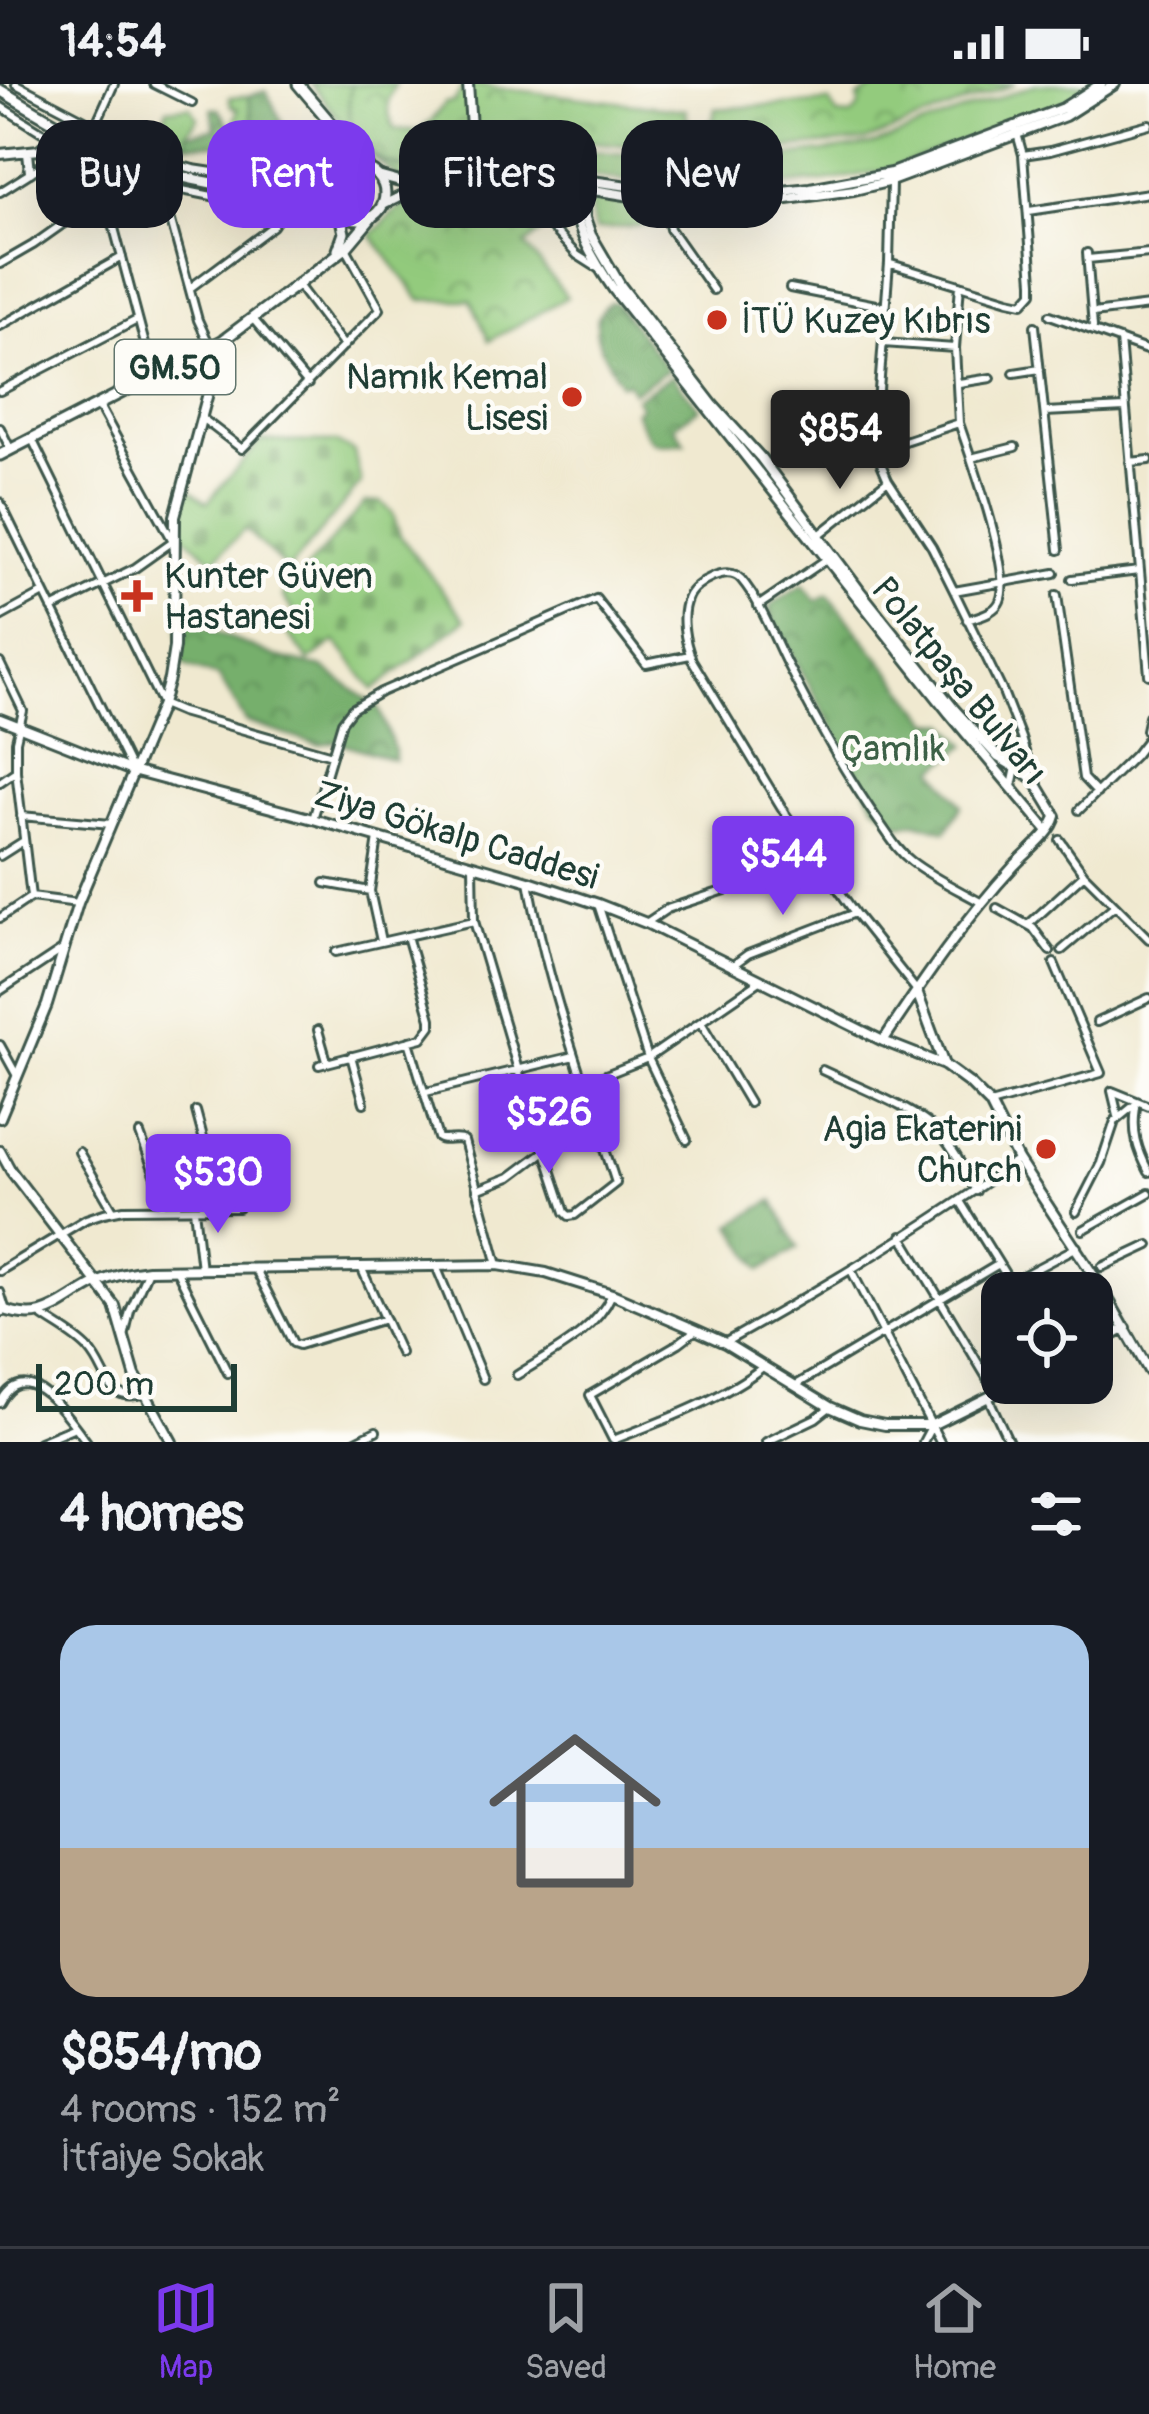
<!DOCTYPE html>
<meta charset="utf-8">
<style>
body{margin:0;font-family:Pangolin,sans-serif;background:#242831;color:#f1f3f6;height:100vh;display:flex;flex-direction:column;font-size:45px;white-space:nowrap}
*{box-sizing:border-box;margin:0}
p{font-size:39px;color:#9ea1a6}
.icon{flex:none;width:66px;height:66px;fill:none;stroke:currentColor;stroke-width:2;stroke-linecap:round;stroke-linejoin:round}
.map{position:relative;height:1358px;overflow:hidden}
.side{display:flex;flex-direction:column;background:#171b24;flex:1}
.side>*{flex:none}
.hud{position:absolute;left:36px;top:36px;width:1077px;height:108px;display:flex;gap:24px}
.tools{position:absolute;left:981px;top:1188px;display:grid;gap:24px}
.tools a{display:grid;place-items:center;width:132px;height:132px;border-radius:24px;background:#171b24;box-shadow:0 12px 48px #0002;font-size:60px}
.scale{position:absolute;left:36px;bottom:30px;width:201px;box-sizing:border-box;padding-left:12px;border:6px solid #1f3d34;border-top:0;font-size:33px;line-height:42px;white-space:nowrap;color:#1f3d34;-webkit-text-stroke:9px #fdfcf7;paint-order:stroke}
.price{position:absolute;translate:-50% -102px;padding:0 27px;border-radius:12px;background:#7c3aed;color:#fff;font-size:39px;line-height:78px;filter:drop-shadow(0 3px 6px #0008)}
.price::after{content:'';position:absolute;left:50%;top:72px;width:36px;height:27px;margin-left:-18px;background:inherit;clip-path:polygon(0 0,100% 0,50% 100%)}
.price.current{background:#222;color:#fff}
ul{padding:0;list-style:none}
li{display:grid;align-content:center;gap:24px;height:636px;padding:0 60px}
li span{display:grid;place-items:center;height:372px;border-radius:36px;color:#555}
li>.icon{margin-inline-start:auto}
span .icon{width:216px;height:216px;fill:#fffc;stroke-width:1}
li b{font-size:51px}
h2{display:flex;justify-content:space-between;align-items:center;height:144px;padding:0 60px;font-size:51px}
.tag{padding:0 42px;border-radius:36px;background:#171b24;box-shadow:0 12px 48px #0002;font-size:42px;line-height:108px}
.tag.current{background:#7c3aed;color:#fff}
.status{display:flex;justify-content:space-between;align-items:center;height:84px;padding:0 60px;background:#171b24;direction:ltr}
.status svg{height:33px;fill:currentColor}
.tab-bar{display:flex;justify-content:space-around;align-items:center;height:168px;border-top:3px solid #363941;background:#171b24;font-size:33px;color:#9ea1a6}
.tab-bar a{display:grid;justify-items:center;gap:6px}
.tab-bar .current{color:#7c3aed}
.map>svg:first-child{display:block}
.grass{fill:#93cb7d;stroke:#598458;stroke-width:3}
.forest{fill:url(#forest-crowns);stroke:#4a7650;stroke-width:3}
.cemetery{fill:url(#cemetery-stones);stroke:#598458;stroke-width:3}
.park{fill:url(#park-crowns);stroke:#598458;stroke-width:3}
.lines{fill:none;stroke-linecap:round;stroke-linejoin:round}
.street-casing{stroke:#3e574b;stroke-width:12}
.secondary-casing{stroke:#3e574b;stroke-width:14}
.primary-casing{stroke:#3e574b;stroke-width:15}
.street{stroke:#fff;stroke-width:6}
.secondary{stroke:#fff;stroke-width:8}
.primary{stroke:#fff;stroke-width:9}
.poi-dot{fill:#c8321e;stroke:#fdfcf7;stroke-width:4.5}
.labels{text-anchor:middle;stroke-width:9;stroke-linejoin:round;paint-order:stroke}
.shield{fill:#fdfcf7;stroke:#62766e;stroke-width:3}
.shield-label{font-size:33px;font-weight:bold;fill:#1f3d34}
.poi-label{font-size:36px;fill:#1f3d34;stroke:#fdfcf7;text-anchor:start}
.street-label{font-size:36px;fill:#1f3d34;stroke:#fdfcf7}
.park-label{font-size:36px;fill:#3c6046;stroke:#fdfcf7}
</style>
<div class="status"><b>14:54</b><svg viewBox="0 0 49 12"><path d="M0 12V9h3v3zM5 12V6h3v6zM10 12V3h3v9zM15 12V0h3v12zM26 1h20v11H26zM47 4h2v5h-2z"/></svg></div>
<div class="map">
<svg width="1149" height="1358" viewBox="0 0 1149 1358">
<defs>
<pattern id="forest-crowns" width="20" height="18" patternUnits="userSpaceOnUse" patternTransform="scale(3)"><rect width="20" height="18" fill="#76af6c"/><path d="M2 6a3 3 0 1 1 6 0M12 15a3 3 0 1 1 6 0" fill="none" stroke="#60905a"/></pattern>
<pattern id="cemetery-stones" width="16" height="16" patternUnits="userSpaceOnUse" patternTransform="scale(3)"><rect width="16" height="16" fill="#93cb7d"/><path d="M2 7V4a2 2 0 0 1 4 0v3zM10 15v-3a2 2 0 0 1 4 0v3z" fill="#77a667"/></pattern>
<pattern id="park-crowns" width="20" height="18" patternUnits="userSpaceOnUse" patternTransform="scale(3)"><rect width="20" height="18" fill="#93cb7d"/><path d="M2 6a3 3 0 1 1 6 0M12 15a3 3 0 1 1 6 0" fill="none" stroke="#77a667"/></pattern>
</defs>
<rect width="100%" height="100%" fill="#fdfcf7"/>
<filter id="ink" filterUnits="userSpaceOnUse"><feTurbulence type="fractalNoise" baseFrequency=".00833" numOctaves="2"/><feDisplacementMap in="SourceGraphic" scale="24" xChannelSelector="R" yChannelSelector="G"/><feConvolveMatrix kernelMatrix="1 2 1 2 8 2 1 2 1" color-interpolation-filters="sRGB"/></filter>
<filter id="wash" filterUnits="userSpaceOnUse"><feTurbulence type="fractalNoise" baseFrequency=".004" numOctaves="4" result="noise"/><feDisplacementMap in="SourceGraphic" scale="48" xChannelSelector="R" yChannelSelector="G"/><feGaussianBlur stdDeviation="2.7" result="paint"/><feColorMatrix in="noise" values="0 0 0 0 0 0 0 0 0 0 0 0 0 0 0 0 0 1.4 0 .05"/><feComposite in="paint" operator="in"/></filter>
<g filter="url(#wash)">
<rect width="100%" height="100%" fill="#f0e9d0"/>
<path class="grass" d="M311,0H351C350,9 348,21 349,30C352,58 382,86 411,84C430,84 450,74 468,69L461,81L405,95L399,94L364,67Z
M1036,0H1092L1063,19L891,85L834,96L761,103L691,105L571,89L562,76L524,68L525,61L723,79L823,68L873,61Z
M249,12L253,47L269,57L270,63L234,39L238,25L231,22L229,14Z
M190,22L198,34L186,50L188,60L158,53L167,25Z
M514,100L557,107L564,116L571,144L564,151Z
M596,115L659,123L661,140L595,146L590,120Z"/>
<path class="forest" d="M266,7L299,72L305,76L306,99L269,95L268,75L240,61L188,60L186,50L215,45L212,25H219L230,43L234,39L269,62V57L253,47L249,12Z
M610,218L616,219L668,286L633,308L627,298L621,300C607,273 580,243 610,218Z
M672,292L699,324L673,342L685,358C647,362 651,360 635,327L641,323L636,314Z
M803,500L817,517L828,510L931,638L947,639L967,661L935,685L962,721L946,747L916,738L900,740L875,721L769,528L771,521Z
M185,535L275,573L323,584L379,624L394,665V676L335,657L318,661L246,638L219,593L187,582L181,576L179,539Z
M773,1116L798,1164L761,1186L732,1141Z"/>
<path class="cemetery" d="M261,357L335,358L354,368L361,399L288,486L245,445L214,476L180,448L188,404L207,419Z
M381,418L392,428L400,452L465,536L374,606L336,557L309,577L287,548L301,537L282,512L365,419Z"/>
<path class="park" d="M351,0H396C384,17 387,27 394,45L418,47L432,36L445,19L454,18L464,0L686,26L687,36C697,44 703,43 713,36L715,25L830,18L837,31L851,32L860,22L858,14L882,0H1015L866,57L723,70L526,52L415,85C385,83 353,64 349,31C348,21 350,9 351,0Z
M504,99L547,144L525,161L567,213L489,257L471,216H420L371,151L401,122L465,101Z"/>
</g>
<g filter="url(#ink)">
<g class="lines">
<g class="street-casing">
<path id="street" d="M16,0L161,76L193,85L252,94
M154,0L192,19
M0,22L69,65L137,97L267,123L277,127V136L273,142L190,204
M95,42L114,0
M1023,71L1050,67L1149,40
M101,82L105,110L154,294
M891,98L889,179L876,344L879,375L888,396L932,463L954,507L1003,608L1021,654L1033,694
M162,104L198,236L211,264
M0,108L68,65
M524,115L577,171L599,185
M664,117L670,145L713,206
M1029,127L1149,109
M1087,169L1093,243
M1088,175L1149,169
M0,180L33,161L105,110
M891,180L1009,216L1023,219L1033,208V198L1023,71L1016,46
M298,201L344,262
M790,204L886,223
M1093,229L1149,222
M1050,231L1149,267
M253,235L308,300
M0,242L122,173
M1035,242L1059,466
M1120,256L1149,591
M883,259L955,264
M1014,289L1040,285
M959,299L991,294
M0,307L137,236
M1045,328L1125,324
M203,335L242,365L380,225L346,164
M959,339C970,371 1013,489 1000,517C995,529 978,532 967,536
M0,344L11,366
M32,355L162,620L181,628L332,671
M877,366L959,339L955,264L960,201
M971,374L1015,363
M1130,378L1149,376
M0,418L132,687
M819,451L888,396
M1072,495L1139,487
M954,507L1055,489
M1057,511L1083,694L1097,709
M758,522L827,475
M52,525L135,484L173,457L99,322
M0,533L44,509
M0,579L23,627L16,657V687L31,813
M1149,632L1146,646L1149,653
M0,698L16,687
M1012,702L1020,665
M1079,726L1135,671L1149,653
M21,732L111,740
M313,735L342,638L352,625L381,608L596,515L646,580L690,571
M378,754L370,807L381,857
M1060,756L1084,790L1149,855
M0,772L22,758
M473,781L474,837L518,986L565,1128L569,1132L575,1131L616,1099C584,1000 547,901 529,797
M325,799L370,807
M31,813L78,819
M598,820L648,974L687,1056
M997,824L1033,844L1050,867
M0,834L31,813
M646,839L667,825L817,776
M1028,841L1083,791
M1062,866L1115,821
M336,868L474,837
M733,881L748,870L855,829
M0,907L62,866
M917,907L855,829L786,731L692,576C685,558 679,531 688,513C695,498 728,480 741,495C762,520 774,555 789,584C817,639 846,692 882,742C891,755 899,768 911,777C933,794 959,806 982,819
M1097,938L1149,914
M702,940L749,1019
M318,946L327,977
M409,957L438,1054C445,1059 455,1052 464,1057L498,1181
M0,961L16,990
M351,972L364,1019
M319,981L422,954L431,942V935L407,852
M822,986C855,1002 916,1024 940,1050C955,1066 965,1088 976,1107
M583,1000L648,974L760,897
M1112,1007L1149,1022
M1112,1007L1118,1032
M426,1008L574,972
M990,1020L1101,989L1054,879
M1136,1023C1132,1049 1137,1065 1149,1088
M196,1027L218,1109V1124
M140,1050L160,1104L162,1124
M79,1068L113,1126
M477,1106L510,1093L594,1030
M960,1117L1017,1209
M194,1125L201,1185
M1076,1128L1101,1079L1115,1037L1137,1019
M1083,1146L1149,1109
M902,1152L996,1309
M436,1182L483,1295
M361,1183L400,1269
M1102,1183L1149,1161
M255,1184L293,1259L299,1261L385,1235
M176,1185L228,1289
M851,1186L940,1358
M0,1187L86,1135L104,1129L124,1125L238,1124
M1011,1198L1077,1163
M0,1208L6,1227L0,1229
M41,1231C56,1242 77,1252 89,1266C110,1289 104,1319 144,1310
M696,1246L679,1259L590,1311L613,1356C660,1338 725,1314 764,1282
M125,1249L130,1227L148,1186
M726,1258C826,1202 925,1143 1018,1076
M517,1291C551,1269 595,1249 612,1210
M796,1301L999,1180
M988,1313L1009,1358
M0,1319C27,1268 68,1334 87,1358
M39,1358L75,1343
M354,1358L376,1347
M766,1358L816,1334L830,1323
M923,1358L932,1341"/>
</g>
<g class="secondary-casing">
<path id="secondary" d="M468,0L474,87
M28,69L30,88
M0,70L39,66L51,55
M378,92L407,100L474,87L502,85L666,107L763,109L810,104L891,89L1063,24L1101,0
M570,94C572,139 589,170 614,206L949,629L1048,747
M581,96L585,134L591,151L621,202L713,321L761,374L860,507L954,625L998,673L1033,694L1056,732C1051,751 1028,767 1014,782C965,835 923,897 883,957
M383,121L410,108L488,93L523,95L663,117L705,119L765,118L854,106L891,97L1065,32L1115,0
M0,635L132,687L313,735L529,797L598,820L646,839L883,957L944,981L970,1000L990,1020L1018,1076L1103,1206L1149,1287
M1005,676L1020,668
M917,908L944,981
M0,1034L47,921L78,819L162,620L169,595L174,563L175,432L222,257
M0,1067L11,1087L115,1222L135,1291L172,1358
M0,1224C46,1243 61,1216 99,1198C115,1191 131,1188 148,1186L498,1181L546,1189L612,1210L696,1246L725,1259L830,1323L860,1336L885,1341H932L1017,1299
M1092,1262L1126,1244"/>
</g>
<g class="primary-casing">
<path id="primary" d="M298,0L368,83
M0,6C56,40 111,74 175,91C196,96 218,101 239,103C274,107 307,107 337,126
M337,51L341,70L339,92
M333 110a26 26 0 1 1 52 0a26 26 0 1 1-52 0Z
M302,109L334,101
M338,166L344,149L340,131
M0,371L222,257L346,164L372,133"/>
</g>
<use href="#street" class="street"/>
<use href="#secondary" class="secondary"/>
<use href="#primary" class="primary"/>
</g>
</g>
<g class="poi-dot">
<circle cx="717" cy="236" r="12"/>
<circle cx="572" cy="313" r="12"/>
<path d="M131 494h12v12h12v12h-12v12h-12v-12h-12v-12h12z"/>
<circle cx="1046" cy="1065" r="12"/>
</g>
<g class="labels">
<rect class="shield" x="115" y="256" width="120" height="54" rx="9"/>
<g class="shield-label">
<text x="175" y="295">GM.50</text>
</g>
<g class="poi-label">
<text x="741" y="249">İTÜ Kuzey Kıbrıs</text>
<text x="548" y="305" text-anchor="end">Namık Kemal<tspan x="548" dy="41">Lisesi</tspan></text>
<text x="164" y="504">Kunter Güven<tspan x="164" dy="41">Hastanesi</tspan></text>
<text x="1022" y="1057" text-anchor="end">Agia Ekaterini<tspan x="1022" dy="41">Church</tspan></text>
</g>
<g class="street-label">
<text transform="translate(960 596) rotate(51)" y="13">Polatpaşa Bulvarı</text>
<text transform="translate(457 750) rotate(17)" y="13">Ziya Gökalp Caddesi</text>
</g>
<g class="park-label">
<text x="893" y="677">Çamlık</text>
</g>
</g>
</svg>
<div class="tools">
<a><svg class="icon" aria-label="locate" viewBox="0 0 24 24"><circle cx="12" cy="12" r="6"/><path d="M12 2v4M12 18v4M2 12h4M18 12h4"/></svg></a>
</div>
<div class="scale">200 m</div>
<b class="price current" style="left:840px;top:408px">$854</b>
<b class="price" style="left:783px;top:834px">$544</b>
<b class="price" style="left:549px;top:1092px">$526</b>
<b class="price" style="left:218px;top:1152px">$530</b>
<div class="hud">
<a class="tag">Buy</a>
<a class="tag current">Rent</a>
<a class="tag">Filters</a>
<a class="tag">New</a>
</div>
</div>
<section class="side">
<h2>4 homes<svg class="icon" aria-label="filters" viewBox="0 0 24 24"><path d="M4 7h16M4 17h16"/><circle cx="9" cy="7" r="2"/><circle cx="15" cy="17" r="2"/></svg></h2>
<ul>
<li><span style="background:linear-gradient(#a9c7e8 60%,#b9a48a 0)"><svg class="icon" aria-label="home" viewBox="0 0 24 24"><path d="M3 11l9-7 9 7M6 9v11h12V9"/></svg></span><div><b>$854/mo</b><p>4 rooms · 152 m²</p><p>İtfaiye Sokak</p></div></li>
</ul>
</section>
<nav class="tab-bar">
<a class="current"><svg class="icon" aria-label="map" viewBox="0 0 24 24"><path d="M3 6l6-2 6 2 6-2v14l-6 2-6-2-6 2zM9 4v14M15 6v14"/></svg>Map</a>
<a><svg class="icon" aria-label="saved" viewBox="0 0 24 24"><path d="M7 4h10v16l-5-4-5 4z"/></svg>Saved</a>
<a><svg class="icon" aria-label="home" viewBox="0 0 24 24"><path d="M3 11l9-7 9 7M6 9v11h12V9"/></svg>Home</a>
</nav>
